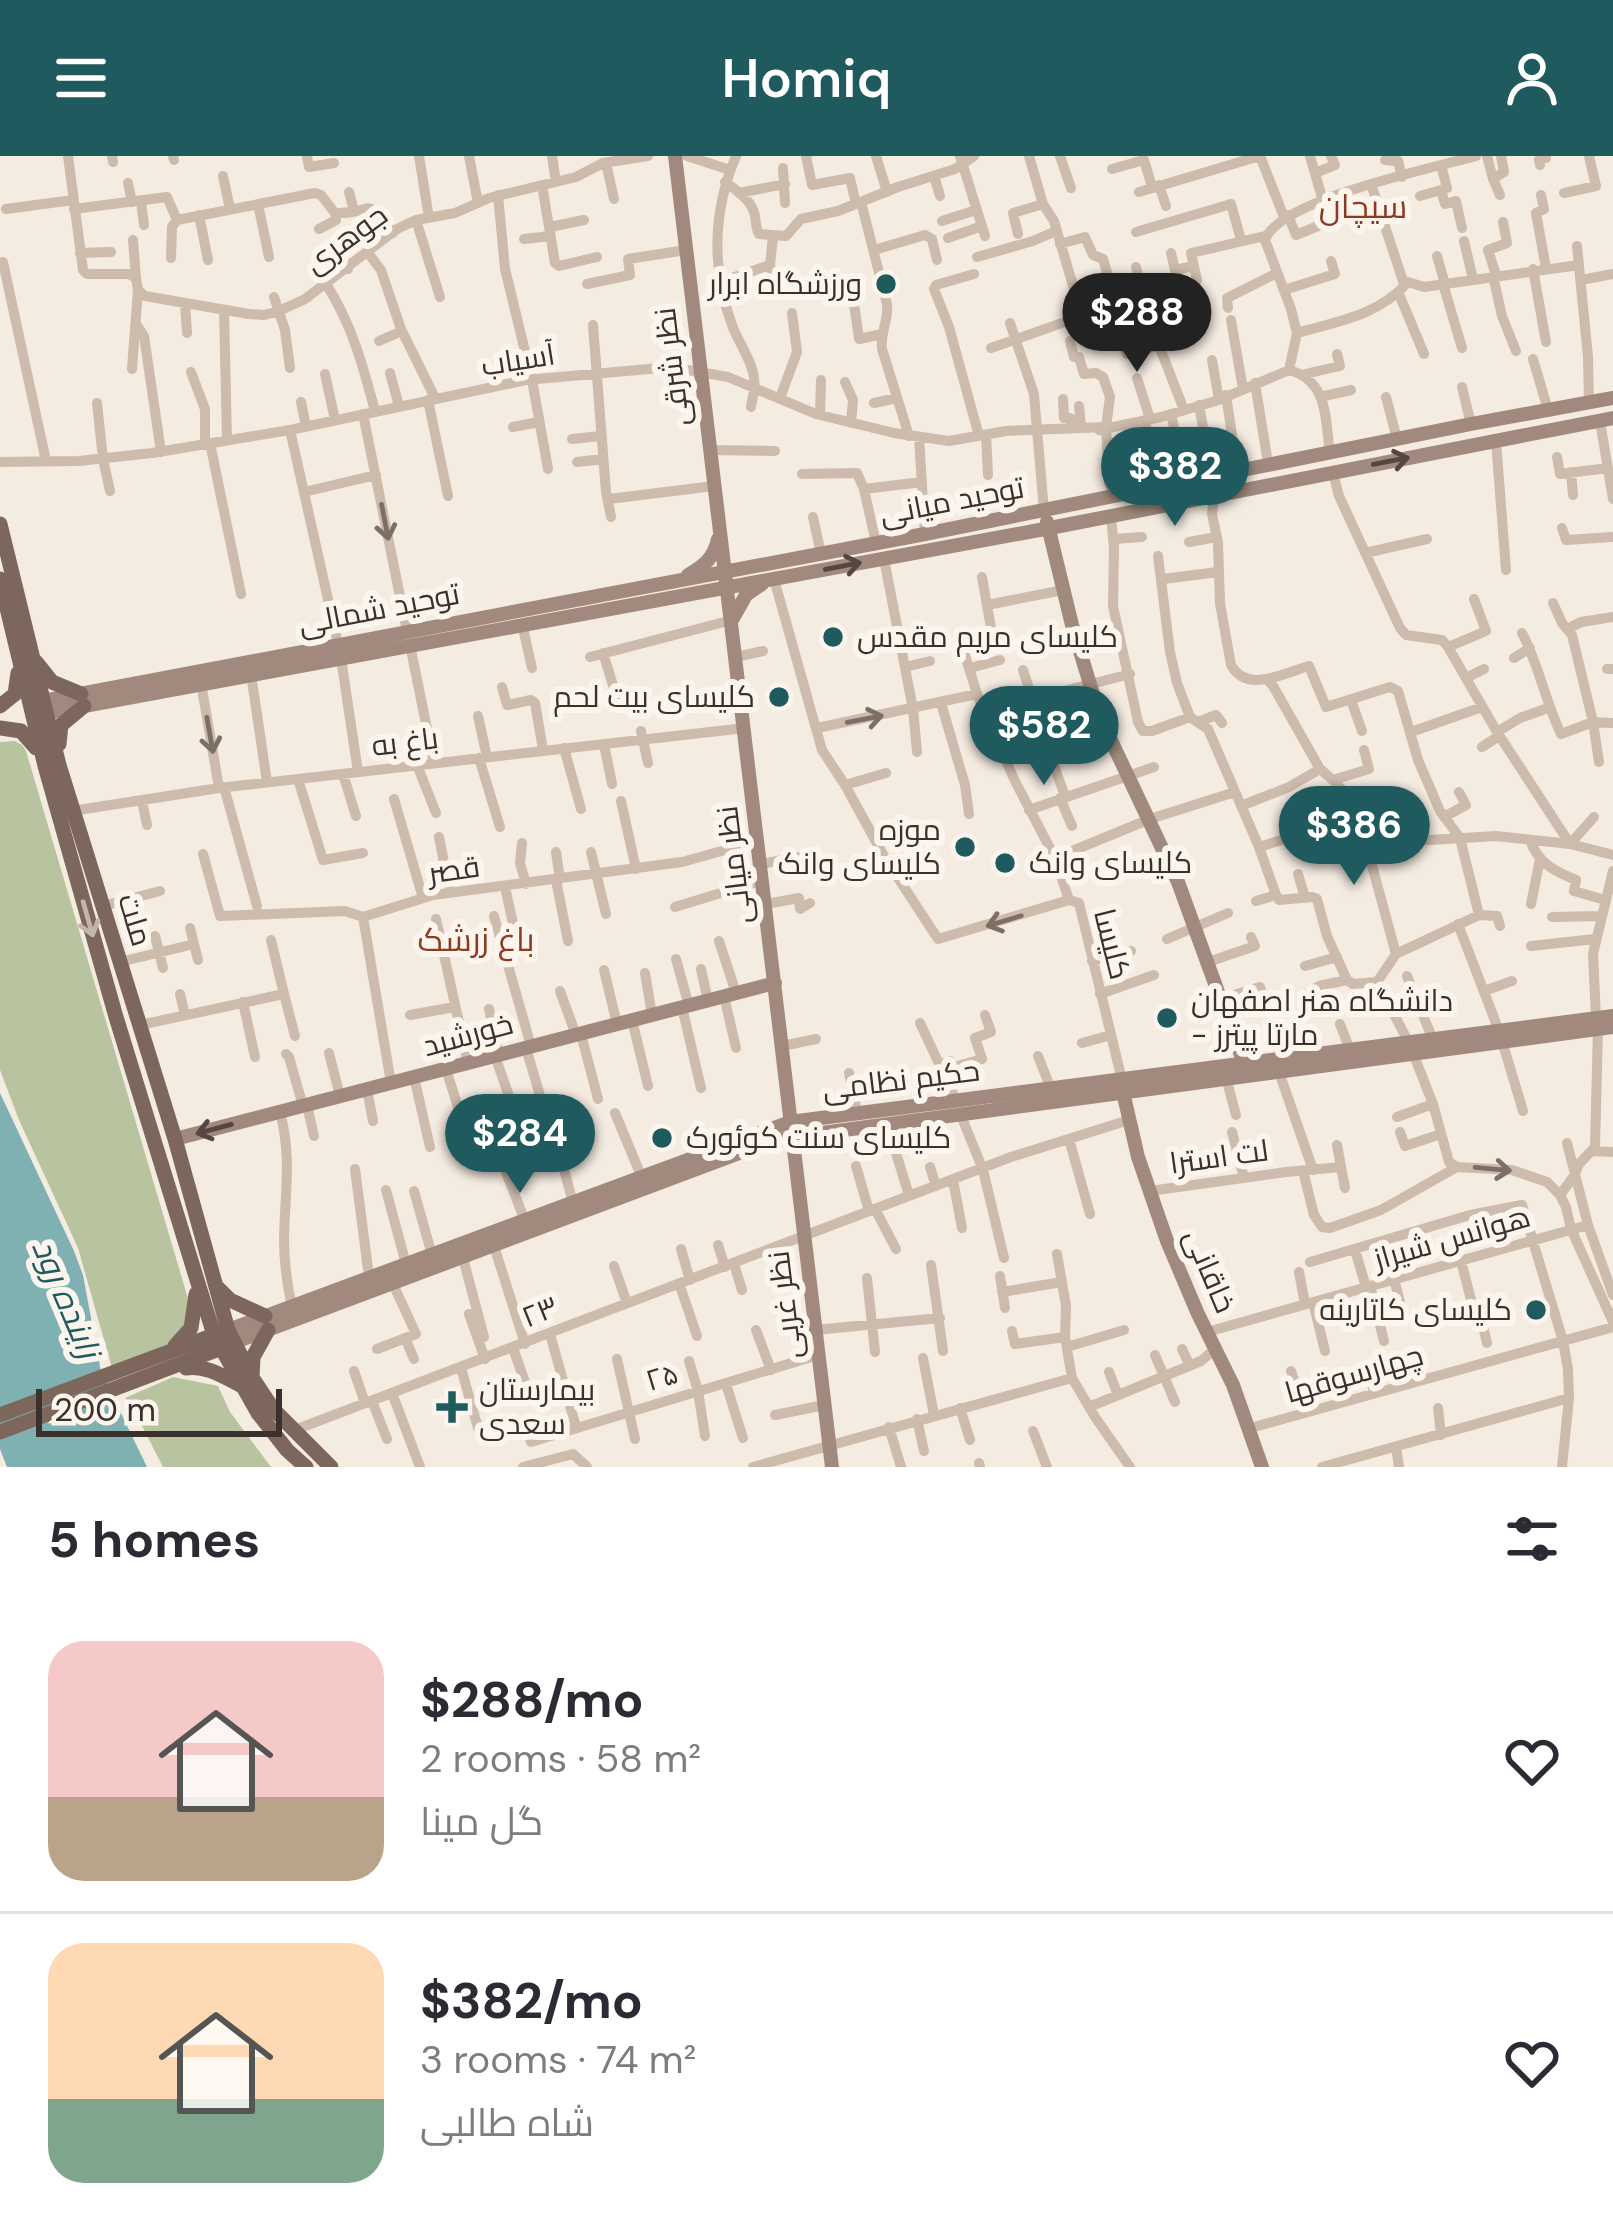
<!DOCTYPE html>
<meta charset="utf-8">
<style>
body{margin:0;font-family:"DM Sans",Cairo,sans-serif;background:#f2f2f3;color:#2b2b33;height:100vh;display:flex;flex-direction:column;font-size:45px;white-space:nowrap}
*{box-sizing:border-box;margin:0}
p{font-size:39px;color:#7c7c81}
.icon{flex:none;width:66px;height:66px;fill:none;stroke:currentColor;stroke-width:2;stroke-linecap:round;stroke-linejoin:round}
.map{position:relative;height:1311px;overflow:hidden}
.sheet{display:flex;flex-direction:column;background:#fff;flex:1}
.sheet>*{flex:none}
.scale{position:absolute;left:36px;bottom:30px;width:246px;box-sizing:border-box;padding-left:12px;border:6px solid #3b302b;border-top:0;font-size:33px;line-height:42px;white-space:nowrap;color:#3b302b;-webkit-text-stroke:9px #fbf5ee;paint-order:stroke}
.price{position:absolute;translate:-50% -102px;padding:0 27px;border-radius:42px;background:#1f5a5e;color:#fff;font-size:39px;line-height:78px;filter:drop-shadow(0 3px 6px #0008)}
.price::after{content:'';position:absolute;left:50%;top:72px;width:36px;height:27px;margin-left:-18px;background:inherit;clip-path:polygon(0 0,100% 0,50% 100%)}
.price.active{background:#222;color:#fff}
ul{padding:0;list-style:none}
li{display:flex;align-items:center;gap:36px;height:300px;padding:0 48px}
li+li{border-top:3px solid #e1e1e2}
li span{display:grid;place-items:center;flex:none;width:336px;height:240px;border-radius:36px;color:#555}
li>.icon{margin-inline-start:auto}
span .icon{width:144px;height:144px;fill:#fffc;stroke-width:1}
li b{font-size:51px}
h2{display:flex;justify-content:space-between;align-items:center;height:144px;padding:0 48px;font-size:51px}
header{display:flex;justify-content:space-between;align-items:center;height:156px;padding:0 48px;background:#1f5a5e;color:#fff;font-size:54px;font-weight:600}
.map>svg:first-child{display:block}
.green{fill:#b8c4a0}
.water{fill:#7fb0b2}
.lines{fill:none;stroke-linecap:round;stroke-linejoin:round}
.street{stroke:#cdbbac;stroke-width:10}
.secondary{stroke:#a18a7d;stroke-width:14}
.primary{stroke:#7d675c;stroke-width:15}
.oneway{stroke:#544640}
.oneway2{stroke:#7d6f65}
.oneway3{stroke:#c2b5ac}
.poi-dot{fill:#1f5a5e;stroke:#fbf5ee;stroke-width:4.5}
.labels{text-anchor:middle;stroke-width:12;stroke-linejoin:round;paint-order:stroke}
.street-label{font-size:30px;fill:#3b302b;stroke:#fbf5ee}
.poi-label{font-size:30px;fill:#3b302b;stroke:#fbf5ee;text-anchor:start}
.neighbourhood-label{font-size:33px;fill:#8c3b22;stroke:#fbf5ee}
.water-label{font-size:33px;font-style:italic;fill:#1f5a5e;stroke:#fbf5ee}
</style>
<header><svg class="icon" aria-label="menu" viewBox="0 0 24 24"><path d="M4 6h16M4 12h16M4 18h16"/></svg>Homiq<svg class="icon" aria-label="person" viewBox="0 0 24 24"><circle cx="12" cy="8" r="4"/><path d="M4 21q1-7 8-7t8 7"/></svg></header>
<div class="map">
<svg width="1613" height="1311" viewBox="0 0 1613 1311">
<rect width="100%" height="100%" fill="#f4ebe1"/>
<path class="green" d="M15,585L22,589L26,595L189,1146L187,1165L169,1188L112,1212L78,1092L19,964L0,914V586Z
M173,1221L218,1230L230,1256L271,1311H163L137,1260L125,1242Z"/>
<path class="water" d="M0,937L74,1095L83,1119L101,1216L147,1311H7L0,1293Z"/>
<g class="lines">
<path class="street" d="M68,0L83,114L87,118H129L136,122L138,134L145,140L249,158L264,159L279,155L305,143L397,73L416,64L455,57L489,42L576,21L603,7L648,0
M112,0L113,6
M173,0L174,4
M307,0L309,11L334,7
M419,0L429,62
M469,0L478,47
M552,0L556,26
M687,0L730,14
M736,0C713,54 711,113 732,169C738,186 752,204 754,222C756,231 752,242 751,251
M806,0L812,29L850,22L856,48
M876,0L887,36
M960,0L985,80
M1060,0L1071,32
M1310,0L1323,45
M1487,0L1493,23
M1385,4L1398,5L1402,21
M606,7L614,43
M1441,9L1447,32L1441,34L1445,48L1456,45L1462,72
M1540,9L1539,4L1546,2V0
M783,12L785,47
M1112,13L1144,4L1152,31
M1315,17L1335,9L1331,0
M223,20L230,53
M934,20L940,40
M725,26C737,35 752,44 755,60C756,67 756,73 759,78L786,80L801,63L838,55L898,31L955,13L974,0
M128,27L132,46
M1371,28L1404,128
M542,29L555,107L559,110L597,101
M1159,29L1166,50
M349,36L354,55
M1139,36L1260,0L1284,61
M739,37L785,28
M1564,37L1596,30L1589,0
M498,39L505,113L532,224L548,313
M1500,39L1493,23L1504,16L1501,0
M1541,39L1544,53L1536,57L1546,112
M1420,40L1441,34
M141,45L144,69
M861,46L887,148C889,164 880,176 882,193L909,280
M258,48L269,101
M6,53L73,44
M74,53L167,41L177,64L315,37L321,39L335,57C376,59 362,36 393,77
M199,59L208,104
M1288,59L1296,79L1318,70
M416,64L440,141
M942,65L976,54
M550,71L584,64
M319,73L336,64L335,57
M1136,76L1231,48L1241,84
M1018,78L1013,57L1043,48
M773,81L770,109L775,124
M948,82L982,70
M524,83L551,80
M133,84L136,122
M1464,85L1473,123
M331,88L348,113
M1060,88L1085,81L1093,99L1103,103L1117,150
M1577,90L1588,201L1589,247
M874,94L925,79L932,83L937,104
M80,97L111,96
M368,97L381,114L401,173L435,242
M1171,97L1175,114L1194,110
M1437,100L1445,128
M977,101L1033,85L1056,75
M171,102L172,71L177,64
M3,106L46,305
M1136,111L1153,174L1184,254
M1533,113L1546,186
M974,118L936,129L934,133L949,171L979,280
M1496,119L1488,94L1507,87L1503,66
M1493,120L1502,160L1516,195
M1197,124L1191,97L1265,80
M1581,124L1613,118
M720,126L770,109
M326,128C352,168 363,210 375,255
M587,128L630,119L628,103L686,94
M1443,128L1462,192
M1284,134L1335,118L1331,105
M1399,138L1424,198
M274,141L285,174L290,212
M185,147L187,177
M854,148L859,183L882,178
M1228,152L1227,142L1277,117
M224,154L227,284
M1149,159L1179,152
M1231,164L1243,233
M1010,167L1034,238L1044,355
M136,168L144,180L161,296
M593,169L606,336L611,361
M1297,177C1340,165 1379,159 1408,126L1424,131L1579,109
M379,185L402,175
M1070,185L1074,201H1079L1084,218L1096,217L1103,221L1110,241L1106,271L1109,327L1112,335L1120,338
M1123,187L1127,198L1183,183
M991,192L1079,161L1081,157L1054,65L1043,48L1029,0
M1533,203L1548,254
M1212,204L1219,244
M132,213L138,134
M1289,214L1297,177L1291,153L1265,84C1278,44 1433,12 1476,0
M1289,214C1329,225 1325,263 1330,298
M191,216L205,253V288
M390,217L399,250
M325,218L335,264
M1305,218L1340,210L1337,198
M1137,222L1150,263
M845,226L853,244L851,267
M1255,227L1267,301
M1462,231L1471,268
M1226,239L1236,306
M1320,241L1351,234
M1386,241L1397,283
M780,242L797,196L792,157
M1063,243L1064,262H1070L1072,272
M428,244L448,340
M301,246L306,270
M97,247L103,303L110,335
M874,247L897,242
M1199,249L1204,277
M1079,250L1081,271
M363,258L407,475
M1171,258L1176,281
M820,259L821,224
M1145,264L1152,301
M1600,265L1613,343
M513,271L539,266
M290,274L338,488
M1099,274L1161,261L1219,244L1289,214
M986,279L988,319
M919,281L925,378
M572,283L601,280
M1496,285L1506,414
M210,287L241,438
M709,294L775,295
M1557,301L1560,318L1608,312
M0,306L79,305L152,297L290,274L526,224L671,211L728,221L816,258L894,277L949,285L1006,275L1106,271
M577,306L603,303
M1571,316L1573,339
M1333,317L1339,340L1400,472L1406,479L1442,484L1448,491L1497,576L1570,688L1594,661
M802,318L857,317L864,333L876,387
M864,333L922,326
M304,336L376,319
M1214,340L1212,358L1218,387L1220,447L1231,509C1247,538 1284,517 1309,510L1326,551L1390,531L1398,535L1418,604L1440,655L1460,682L1479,759
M609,343L714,330
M1111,360L1114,392L1113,450L1138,566L1143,575H1152L1190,561
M813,361L821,398
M1562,372L1566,384L1613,381
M1114,383L1142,381
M1189,386L1217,381
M1365,397L1427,383
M1158,400L1170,496L1177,527L1190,561L1208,573L1259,691L1276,739L1279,744L1312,741L1317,743L1327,780L1347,824
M884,403L913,553L917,596
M982,421L993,483
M774,423L822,594L845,629L885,702L938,783L1069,744
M1163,423L1218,416
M1553,447L1562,467L1572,479L1593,566L1599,606
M987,449L1063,434
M522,468L532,512
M1567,473L1581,466L1613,461
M1522,477C1539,509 1545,545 1561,578L1593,566L1613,567
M410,489L434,607
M1448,491L1486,475L1474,443
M964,496L977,538L1014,623L1055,702L1069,744L1079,747L1122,924
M603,497L617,542
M590,501L732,464
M736,501L763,495
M341,502L358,616
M1514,502L1530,492
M905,511L930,505
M970,512L1000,504
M1607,513H1613
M1023,514L1032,542
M251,518L267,626
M1466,522L1484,513
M1267,523L1273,530L1320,613
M201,527L219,632
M502,531L507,549L531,544L535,547L543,594
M1351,544L1362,575
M941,547L965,629L969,658
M986,555L1130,518
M478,560L487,601
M1198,566L1216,559L1222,567
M817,572L977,538
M641,575L648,607
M1411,576L1482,551
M1497,576L1520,562L1548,552
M604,588L612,628
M1482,591L1499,580
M564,592L581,653
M479,602L500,671
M1007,605L1047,591L1065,640
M417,609L436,657
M343,618L356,660
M298,623L323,704L363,697
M1333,624L1369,613L1364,594
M845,629L886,617
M224,631L257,750
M1060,642L1072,670
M394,643L423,742
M142,645L147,669
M621,645L636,713
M1241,650L1289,631L1320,613C1340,629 1357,648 1366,673L1413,685L1496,680L1570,688L1613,699
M1029,654L1154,611
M72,655L219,632L745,572
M1444,661L1466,649L1459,636
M1366,673L1364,680L1396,798
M439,681L450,737
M1530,684C1538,707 1554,715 1576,724L1574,735L1605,744
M522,687L520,707L526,728
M1259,691L1294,680
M556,696L560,723
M591,696L606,758
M203,698L220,760L345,755L363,761L433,739L682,706L758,685
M1055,702L1150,663L1235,636
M761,708L798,701
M1298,718L1305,742
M556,724L568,785
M505,731L519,795
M1256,745L1276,739
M766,748L799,742L800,753L810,747
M1531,748L1540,703
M103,750L160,735
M675,751L763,724
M494,760L531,890
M363,761L391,927
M1552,761L1601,760
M436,763L468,907
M1458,768L1499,875L1523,955
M190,772L198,804
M155,780L163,812
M1167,783L1228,757
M719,785L736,837
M1531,790L1595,783
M676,803L689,850
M1092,805L1131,795
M120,806L194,788
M1208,806L1255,790L1251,781
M1305,810L1337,801
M701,813L708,845
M604,814L617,868
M645,817L652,859
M1407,820L1433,884
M1377,826L1409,887L1433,948L1449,1006L1457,1011L1512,1014L1547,1026L1560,1039L1566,1051L1571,1073L1613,1166
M1377,826L1396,798L1479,759L1497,760L1500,770
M560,835L576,879
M1484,835L1512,825
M180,838L185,859
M284,838L295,880
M1100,838L1154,819
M724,840L736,892
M1221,843L1260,831L1264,843
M243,846L255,901
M1312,846L1310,835L1319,830L1347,824L1353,828L1377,826
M682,851L701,932
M489,853L499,899
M410,859L455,851
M1596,862L1593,798L1613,715
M632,864L648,930
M920,867L956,944
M1340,868L1350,894
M140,869L284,838L271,784
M1292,870L1305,900
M581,878L598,943
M1082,887L1111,879
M782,890L816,883
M526,892L546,960
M329,897L340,940
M286,898L289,901L303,950
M495,900L518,966
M1038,900L1051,933
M940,909L950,905L954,911L982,903L975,882L991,876L985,859
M446,913L462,964
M1279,916L1313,1014
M849,917L857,956
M414,921L430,991
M1226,922L1236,959
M367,933L373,965
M307,949L314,980
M280,956C292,1002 285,1036 284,1082C284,1106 287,1128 292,1151
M615,957L642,1022
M960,957L983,1014L1004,1102
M492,958L513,951
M1397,961L1433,948
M1232,976L1244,1022
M1400,976L1405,990L1441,978
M556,983L573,1047
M1069,983L1090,1058
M1567,987L1588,1069L1613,1139
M1337,989L1345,1032
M497,993L525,1065
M895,994L909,1039
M1593,995L1613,996
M856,1010L869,1055
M930,1011L936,1030
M355,1013L369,1121
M1303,1015L1314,1059L1322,1071L1330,1072L1381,1054L1457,1011
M953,1024L962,1072
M386,1034L406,1108
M414,1035L432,1099
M1150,1035L1286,1016L1341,1011
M1560,1039L1574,1020L1579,1008L1595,991L1598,873
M875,1053L896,1093
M718,1089L725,1111
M494,1090L525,1188
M681,1093L690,1124
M1355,1094L1366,1131
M1057,1098L1066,1150L1065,1181L1072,1222L1095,1261L1130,1311
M463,1102L484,1181
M1461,1105L1476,1163L1482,1166L1487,1187
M1310,1106L1470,1059L1522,1049L1563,1185L1568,1213L1569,1242L1562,1311
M734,1108L742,1134
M931,1109L943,1195
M614,1110L627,1147
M1299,1116L1305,1148
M1000,1120L1005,1152
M867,1122L875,1196
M1394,1123L1404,1162L1446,1153
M679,1127L697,1180
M1370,1130L1384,1185
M1002,1136L1062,1126
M1313,1146L1325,1195
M469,1158L485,1203
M756,1174L771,1214
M815,1174L940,1162
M1012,1175L1015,1188L1065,1181
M1207,1176L1588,1069
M550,1178L576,1271
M405,1182L414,1203
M1067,1191L1124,1174
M513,1192L528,1235
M377,1193L416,1178L393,1128
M1182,1193L1190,1210
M1155,1199L1175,1246
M923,1202L934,1259
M617,1203L635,1283
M689,1205L698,1235L705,1280
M1368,1210L1374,1237
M461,1212L480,1279
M354,1215L365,1247
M1291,1215L1305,1257
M1109,1216L1118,1239
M726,1228L743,1282
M392,1237L420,1311
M372,1245L387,1283
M1089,1251L1201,1205L1215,1193
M960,1252L970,1284
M1438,1252L1441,1279
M775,1259L824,1249
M917,1263L924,1295
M889,1271L901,1311
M1247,1273L1613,1171
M528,1274L531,1286L818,1199
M292,1275L1011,1001L1129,964
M1033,1275L1047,1311
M1396,1291L1399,1311
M979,1307L980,1311
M523,1311L573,1298L587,1311
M753,1311L1072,1222
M1322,1311L1569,1242"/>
<path class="secondary" d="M675,0L832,1311
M1047,366L1072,469L1100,561L1178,726L1246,913
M688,419C704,410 714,402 718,383
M732,464L746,439L762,428
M43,545L925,378L1471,268L1613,242
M46,557L1050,372L1613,262
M1123,936L1138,1001L1167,1085L1198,1158L1233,1229L1262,1311
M175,983L775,827
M228,1174L790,966L1613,860
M233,1187L750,993L792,981L1613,871"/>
<path class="primary" d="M0,368L59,609L175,983L228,1174L253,1223L273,1253L331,1311
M0,423L45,610L116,861L214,1179L258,1257L287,1294L306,1311
M36,506L52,526L81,538
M0,550L15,538L18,517
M0,572L21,575L36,592
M59,588L61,569L84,550
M217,1131L230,1144L265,1160
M175,1190L191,1172L196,1138
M186,1212C207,1209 224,1221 242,1230
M252,1220L253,1201L268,1174
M0,1259L222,1176
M0,1276L227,1190"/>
</g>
<defs><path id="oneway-shaft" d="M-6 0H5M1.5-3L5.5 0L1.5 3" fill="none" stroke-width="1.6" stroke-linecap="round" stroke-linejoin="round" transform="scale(3)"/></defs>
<g class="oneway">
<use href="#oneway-shaft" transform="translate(1391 305) rotate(-11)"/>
<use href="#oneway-shaft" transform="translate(843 410) rotate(-11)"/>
<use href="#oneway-shaft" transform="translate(214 973) rotate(165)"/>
</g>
<g class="oneway2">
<use href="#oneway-shaft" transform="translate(385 366) rotate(79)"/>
<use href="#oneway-shaft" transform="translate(865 563) rotate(-11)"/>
<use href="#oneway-shaft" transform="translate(210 579) rotate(80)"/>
<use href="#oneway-shaft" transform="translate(1004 765) rotate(163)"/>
<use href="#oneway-shaft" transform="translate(1493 1013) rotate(5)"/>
</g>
<use class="oneway3" href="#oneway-shaft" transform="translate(88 763) rotate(74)"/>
<g class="poi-dot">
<circle cx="886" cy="128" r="12"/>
<circle cx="833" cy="481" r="12"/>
<circle cx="779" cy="541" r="12"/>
<circle cx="965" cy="691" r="12"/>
<circle cx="1005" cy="707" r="12"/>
<circle cx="1167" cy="862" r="12"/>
<circle cx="662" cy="982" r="12"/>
<circle cx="1536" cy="1154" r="12"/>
<path d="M446 1233h12v12h12v12h-12v12h-12v-12h-12v-12h12z"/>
</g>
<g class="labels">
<g class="street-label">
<text transform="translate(346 83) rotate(-36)" y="10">جوهری</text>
<text transform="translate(518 204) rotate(-9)" y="10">آسیاب</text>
<text transform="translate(672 211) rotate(-97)" y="10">نظر شرقی</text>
<text transform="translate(952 345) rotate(-11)" y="10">توحید میانی</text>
<text transform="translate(379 453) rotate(-11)" y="10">توحید شمالی</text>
<text transform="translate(405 586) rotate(-7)" y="10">باغ به</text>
<text transform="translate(734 709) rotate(-97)" y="10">نظر میانی</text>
<text transform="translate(454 714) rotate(-8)" y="10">قصر</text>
<text transform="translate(135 764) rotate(73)" y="10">ملت</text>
<text transform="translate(1112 788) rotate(76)" y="10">کلیسا</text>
<text transform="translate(468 879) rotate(-15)" y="10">خورشید</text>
<text transform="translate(901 924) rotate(-7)" y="10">حکیم نظامی</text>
<text transform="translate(1219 1001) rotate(-8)" y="10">لت استرا</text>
<text transform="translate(1452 1082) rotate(-16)" y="10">هوانس شیراز</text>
<text transform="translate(1210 1115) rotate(67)" y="10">خاقانی</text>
<text transform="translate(785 1149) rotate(-97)" y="10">نظر غربی</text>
<text transform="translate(540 1156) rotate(-22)" y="10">۲۳</text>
<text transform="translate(1354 1218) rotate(-16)" y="10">چهارسوقها</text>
<text transform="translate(662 1221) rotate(-17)" y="10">۲۵</text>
</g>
<g class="poi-label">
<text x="862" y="138" text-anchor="end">ورزشگاه ابرار</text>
<text x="857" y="491">کلیسای مریم مقدس</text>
<text x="755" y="551" text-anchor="end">کلیسای بیت لحم</text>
<text x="941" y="684" text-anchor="end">موزه<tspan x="941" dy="34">کلیسای وانک</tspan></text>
<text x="1029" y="717">کلیسای وانک</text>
<text x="1191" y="855">دانشگاه هنر اصفهان<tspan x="1191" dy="34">- مارتا پیترز</tspan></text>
<text x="686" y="992">کلیسای سنت کوئورک</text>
<text x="1512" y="1164" text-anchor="end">کلیسای کاتارینه</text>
<text x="479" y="1244">بیمارستان<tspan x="479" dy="34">سعدی</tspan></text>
</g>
<g class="neighbourhood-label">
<text x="1363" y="62">سیچان</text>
<text x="476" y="795">باغ زرشک</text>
</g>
<g class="water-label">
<text transform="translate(67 1142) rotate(67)" y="12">زاینده رود</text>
</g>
</g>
</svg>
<div class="scale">200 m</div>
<b class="price active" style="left:1137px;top:219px">$288</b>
<b class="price" style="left:1175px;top:373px">$382</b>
<b class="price" style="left:1044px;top:632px">$582</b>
<b class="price" style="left:1354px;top:732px">$386</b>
<b class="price" style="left:520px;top:1040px">$284</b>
</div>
<section class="sheet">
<h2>5 homes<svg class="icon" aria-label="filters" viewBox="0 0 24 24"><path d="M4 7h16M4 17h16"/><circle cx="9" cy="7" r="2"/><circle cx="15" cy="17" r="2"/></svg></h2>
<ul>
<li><span style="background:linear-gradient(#f6c9c9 65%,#b9a48a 0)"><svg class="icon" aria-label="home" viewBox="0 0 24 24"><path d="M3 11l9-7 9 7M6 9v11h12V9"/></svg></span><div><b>$288/mo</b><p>2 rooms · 58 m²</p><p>گل مینا</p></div><svg class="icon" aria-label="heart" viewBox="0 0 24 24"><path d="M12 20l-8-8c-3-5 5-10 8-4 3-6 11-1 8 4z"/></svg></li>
<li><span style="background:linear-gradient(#ffd9b3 65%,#7fa58c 0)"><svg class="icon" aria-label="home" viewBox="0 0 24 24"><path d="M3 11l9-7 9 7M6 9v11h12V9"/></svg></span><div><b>$382/mo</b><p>3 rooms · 74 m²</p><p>شاه طالبی</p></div><svg class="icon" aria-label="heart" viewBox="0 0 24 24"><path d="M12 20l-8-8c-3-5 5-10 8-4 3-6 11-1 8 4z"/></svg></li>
</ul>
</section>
